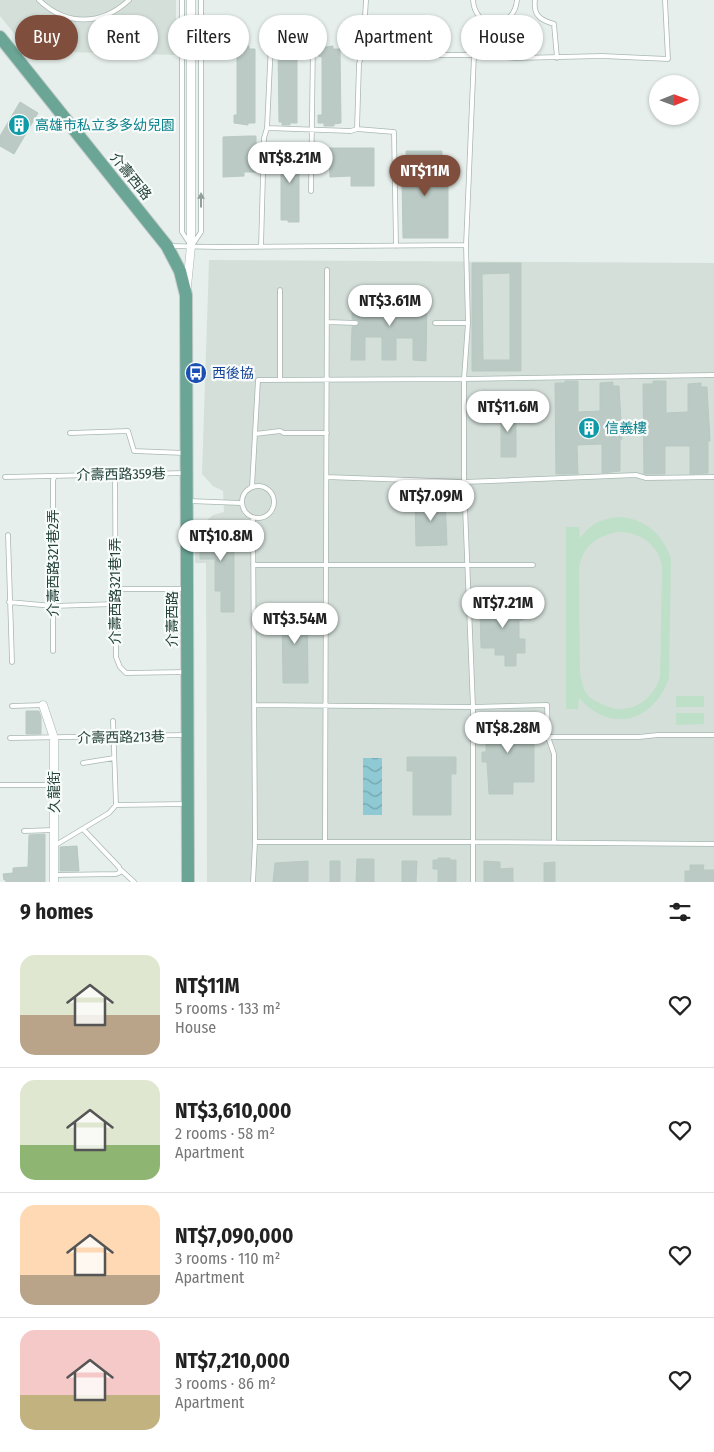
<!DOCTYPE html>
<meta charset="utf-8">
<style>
body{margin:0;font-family:"Fira Sans Condensed","Noto Sans TC",sans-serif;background:#f6f6f6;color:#222;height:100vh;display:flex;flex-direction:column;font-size:19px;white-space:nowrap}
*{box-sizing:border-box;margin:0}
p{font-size:16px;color:#767676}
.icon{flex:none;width:28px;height:28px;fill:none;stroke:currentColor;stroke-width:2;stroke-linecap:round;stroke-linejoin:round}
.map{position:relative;height:882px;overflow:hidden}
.details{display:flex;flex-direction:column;background:#fff;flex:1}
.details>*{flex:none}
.banner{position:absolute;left:15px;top:15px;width:685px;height:45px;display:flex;gap:10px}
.needle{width:32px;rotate:89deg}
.tools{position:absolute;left:649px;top:75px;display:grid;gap:10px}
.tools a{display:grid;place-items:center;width:50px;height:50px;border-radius:50%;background:#fff;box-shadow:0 1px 4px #0004;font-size:25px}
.price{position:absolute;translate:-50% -42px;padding:0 11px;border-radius:18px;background:#fff;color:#222;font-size:16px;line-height:32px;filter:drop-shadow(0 1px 2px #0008)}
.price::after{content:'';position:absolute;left:50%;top:30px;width:15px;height:11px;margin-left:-8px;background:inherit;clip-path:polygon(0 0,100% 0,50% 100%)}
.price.on{background:#804e3d;color:#fff}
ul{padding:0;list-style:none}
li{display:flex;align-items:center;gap:15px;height:125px;padding:0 20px}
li+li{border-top:1px solid #e0e0e0}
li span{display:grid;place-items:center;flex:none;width:140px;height:100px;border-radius:15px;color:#555}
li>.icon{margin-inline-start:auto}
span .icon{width:60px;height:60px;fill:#fffc;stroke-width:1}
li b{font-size:21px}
h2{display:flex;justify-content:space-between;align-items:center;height:60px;padding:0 20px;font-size:21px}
.tag{padding:0 18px;border-radius:22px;background:#fff;box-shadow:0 1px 4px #0004;font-size:18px;line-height:45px}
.tag.on{background:#804e3d;color:#fff}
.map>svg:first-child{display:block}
.built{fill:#d4dfda}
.park{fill:#bfe0c8;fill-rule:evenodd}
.water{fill:url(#water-waves)}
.building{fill:#bbcac4;stroke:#b8c9c2;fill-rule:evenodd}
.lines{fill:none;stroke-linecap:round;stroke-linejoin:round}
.lane-casing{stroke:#a8b8b2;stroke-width:5.5}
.street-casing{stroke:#a8b8b2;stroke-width:9}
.primary-casing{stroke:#c2cac8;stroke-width:14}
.lane{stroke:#fff;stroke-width:4}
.street{stroke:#fff;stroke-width:8}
.primary{stroke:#6aa596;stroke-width:12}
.oneway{fill:#92a09c}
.labels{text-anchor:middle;stroke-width:4.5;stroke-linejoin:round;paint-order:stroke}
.culture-label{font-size:14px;fill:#0d838f;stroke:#f7fbf9;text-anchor:start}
.street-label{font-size:14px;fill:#24423a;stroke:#f7fbf9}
.transit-label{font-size:14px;fill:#164399;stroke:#f7fbf9;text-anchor:start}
</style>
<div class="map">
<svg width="714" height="882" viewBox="0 0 714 882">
<defs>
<pattern id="water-waves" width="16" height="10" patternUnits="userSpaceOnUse" patternTransform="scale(1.25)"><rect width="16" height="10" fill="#8ec9d4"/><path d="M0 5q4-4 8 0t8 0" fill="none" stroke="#74a5ad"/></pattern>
</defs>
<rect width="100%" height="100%" fill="#e6efeb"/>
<path class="built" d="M0,0H176V55L28,51L0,16Z
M209,260L714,263V882H207L206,563H195V531L213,515L224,512L223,491L213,486L202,474Z"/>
<path class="park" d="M393,18H433V37L393,36Z
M618,517C645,518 663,534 671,559L669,678C654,722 610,734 579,698L578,709H566V527H579L580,538C591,524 600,519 618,517ZM616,532C639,531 658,544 662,566L660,677C652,703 626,717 602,704C596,701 590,699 586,693C582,686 581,678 580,671L579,568C583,546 595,538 616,532Z
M676,696H704V707H676Z
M676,713H704V724L676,725Z"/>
<path class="water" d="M363,758H382V815H363Z"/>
<path class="building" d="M239,46H249V49H255V123H248V125L234,123V115H237V57H234V49H239Z
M281,46L297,48V123H290V125H282V122H279L278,48Z
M333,46V49H340L341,123L334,124V126H324V123H318V115H322V57L318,56V48Z
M20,102L38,113L14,154L0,146V136Z
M249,136H256V172H244V176L223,177V137Z
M281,146H299V222H288V220H281Z
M329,148H374V186H351V176L330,177Z
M406,151H442V180H448V238H403L402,180H407Z
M472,263H521V371H472ZM510,273V360H483L482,274Z
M352,291H365V316H383V294H395V315H413V292H427L426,361L413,360V338H396V360H382V337H365V360H351L352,327L357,326L360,323L358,320L352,319Z
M565,381H578V412L600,411V383L613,382V386H619L622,439L620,440V471L602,473V444L577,445L578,474H556L555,383H565Z
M653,381H666V413L688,412V384L701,383V387H707L710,441H708V473L690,474V446H665V474H644L643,384H653Z
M501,409H516V457H501Z
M445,497L447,545L416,546L415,498Z
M200,529H234V612H221V591H215V559H200Z
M492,601H523V620H519V639H525V653H516V666H505V655H495V648H481L480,607L492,606Z
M307,607L308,683H283L282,608Z
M26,711H39L41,717V734H26Z
M486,715H517V729H534V782H513V794H489L487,762H482V752H486Z
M407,757H456V774H451V815H413V771H407Z
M45,834V882H6V880H4L3,874L13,873V868L28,867L29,835Z
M77,846L79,871H60V847Z
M438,858H450V860H456V882H438V869H433V860H438Z
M357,859H374V882H356Z
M308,861V882H273L275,863Z
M330,861H340V882H330Z
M402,861H417L416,882H402Z
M484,861L500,862V869L513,868V882H484Z
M555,862V882H544V863Z
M690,865H704L703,870H714V882H685V871H690Z"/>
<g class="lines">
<g class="lane-casing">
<path id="lane" d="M39,0C66,26 101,26 129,0
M182,0V232L190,244
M473,0C475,31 514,31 517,0
M535,0C533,15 540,20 554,24L557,58
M363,49L368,53L398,55H474L517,58L602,56L668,59L665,0
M267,128L351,131L357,129L394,132L396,246
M357,129L359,64L363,49L366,0
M193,244L201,232V0
M466,245L468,323L464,379V482L473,707V882
M170,246L219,247L466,245L474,55L493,24
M261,247L264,138L267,128L271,43L274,41L313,43L311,191
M327,322L356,323
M435,323H468
M280,380V290
M70,433L128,431L134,451L184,453
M255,434L280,431L284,433H327
M115,474L116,657L120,667L126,673L186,672
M5,477L185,473
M326,477L464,482L636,475L646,478L714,477
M242 502a16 16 0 1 1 32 0a16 16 0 1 1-32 0Z
M252,487L258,380L464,379L714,375
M189,501L241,503
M253,518L255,842L253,882
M8,535L12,662
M253,565H533
M115,589H185
M9,602L53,606L115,604
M53,651V480L55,476
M254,705L473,707L547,705L548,737L554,754V842
M12,706L43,705
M113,721L116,805
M548,737H639L658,735H714
M10,738L185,735
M83,763L114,758
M0,785H54
M116,805L186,804
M24,831L54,830
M255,842H473L714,844
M325,842L327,270
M54,846L109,813L116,805
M121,870L134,882
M54,875L116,874L121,872L119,867L83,829"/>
</g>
<g class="street-casing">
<path id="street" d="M187,286L191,246V0
M43,705L54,738V882"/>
</g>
<g class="primary-casing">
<path id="primary" d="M0,37L167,246L180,271L186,295L188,882"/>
</g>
<use href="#lane" class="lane"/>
<use href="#street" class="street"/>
<use href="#primary" class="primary"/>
</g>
<defs><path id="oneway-solid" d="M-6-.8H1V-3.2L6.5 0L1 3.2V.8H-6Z" transform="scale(1.25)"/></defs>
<use class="oneway" href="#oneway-solid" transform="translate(201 200) rotate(-90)"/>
<defs>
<g id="building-disc" transform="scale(1.125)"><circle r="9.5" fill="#0f9aa8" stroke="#f7fbf9"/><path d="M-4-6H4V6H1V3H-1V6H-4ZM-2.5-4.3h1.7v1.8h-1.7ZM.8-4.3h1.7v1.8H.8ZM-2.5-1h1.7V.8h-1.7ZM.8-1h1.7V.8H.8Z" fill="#fff"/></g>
<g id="bus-disc" transform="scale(1.125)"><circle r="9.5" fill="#1a4fb4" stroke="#f7fbf9"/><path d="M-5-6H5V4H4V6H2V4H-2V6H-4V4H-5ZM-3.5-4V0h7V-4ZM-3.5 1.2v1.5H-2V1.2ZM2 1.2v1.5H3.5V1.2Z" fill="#fff"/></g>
</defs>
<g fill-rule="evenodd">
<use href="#building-disc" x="19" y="125"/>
<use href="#bus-disc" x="196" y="373"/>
<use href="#building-disc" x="589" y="428"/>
</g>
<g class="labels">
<g class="culture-label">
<text x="35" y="130">高雄市私立多多幼兒園</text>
<text x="605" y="433">信義樓</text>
</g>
<g class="street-label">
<text transform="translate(131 176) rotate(51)" y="5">介壽西路</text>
<text transform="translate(121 474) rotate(-1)" y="5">介壽西路359巷</text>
<text transform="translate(53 563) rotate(-90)" y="5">介壽西路321巷2弄</text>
<text transform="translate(115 591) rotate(-90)" y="5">介壽西路321巷1弄</text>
<text transform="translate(172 619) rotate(-90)" y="5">介壽西路</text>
<text transform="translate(121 737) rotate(-1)" y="5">介壽西路213巷</text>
<text transform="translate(54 792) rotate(-90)" y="5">久龍街</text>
</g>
<g class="transit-label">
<text x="212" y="378">西後協</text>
</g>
</g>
</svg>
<div class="tools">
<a><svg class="needle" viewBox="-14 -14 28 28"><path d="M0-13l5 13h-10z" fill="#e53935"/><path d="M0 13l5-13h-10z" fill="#767676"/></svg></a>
</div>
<b class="price" style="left:290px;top:184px">NT$8.21M</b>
<b class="price on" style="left:425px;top:197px">NT$11M</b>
<b class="price" style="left:390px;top:327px">NT$3.61M</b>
<b class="price" style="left:508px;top:433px">NT$11.6M</b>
<b class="price" style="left:431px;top:522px">NT$7.09M</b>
<b class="price" style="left:221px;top:562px">NT$10.8M</b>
<b class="price" style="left:503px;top:629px">NT$7.21M</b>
<b class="price" style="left:295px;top:645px">NT$3.54M</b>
<b class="price" style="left:508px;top:754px">NT$8.28M</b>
<div class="banner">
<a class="tag on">Buy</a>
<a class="tag">Rent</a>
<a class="tag">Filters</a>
<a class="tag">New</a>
<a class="tag">Apartment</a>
<a class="tag">House</a>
</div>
</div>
<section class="details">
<h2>9 homes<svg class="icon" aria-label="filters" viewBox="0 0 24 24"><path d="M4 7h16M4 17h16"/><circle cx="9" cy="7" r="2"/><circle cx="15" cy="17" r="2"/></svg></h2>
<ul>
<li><span style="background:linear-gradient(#dfe7d0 60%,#b9a48a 0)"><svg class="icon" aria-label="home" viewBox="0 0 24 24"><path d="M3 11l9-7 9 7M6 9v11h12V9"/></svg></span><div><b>NT$11M</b><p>5 rooms · 133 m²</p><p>House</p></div><svg class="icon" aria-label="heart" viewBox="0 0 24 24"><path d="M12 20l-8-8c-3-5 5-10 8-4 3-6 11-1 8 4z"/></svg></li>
<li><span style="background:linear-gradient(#dfe7d0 65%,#8fb573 0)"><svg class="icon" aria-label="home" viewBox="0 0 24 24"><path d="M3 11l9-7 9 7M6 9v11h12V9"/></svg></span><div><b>NT$3,610,000</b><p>2 rooms · 58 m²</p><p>Apartment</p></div><svg class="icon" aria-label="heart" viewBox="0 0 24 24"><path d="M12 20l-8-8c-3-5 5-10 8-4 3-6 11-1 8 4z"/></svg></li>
<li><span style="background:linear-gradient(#ffd9b3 70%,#b9a48a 0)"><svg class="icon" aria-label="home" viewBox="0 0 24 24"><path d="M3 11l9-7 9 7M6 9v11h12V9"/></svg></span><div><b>NT$7,090,000</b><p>3 rooms · 110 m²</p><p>Apartment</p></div><svg class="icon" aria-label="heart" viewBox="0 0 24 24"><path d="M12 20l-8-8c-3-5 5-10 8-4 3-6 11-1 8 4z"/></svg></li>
<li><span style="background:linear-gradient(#f6c9c9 65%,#c2b280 0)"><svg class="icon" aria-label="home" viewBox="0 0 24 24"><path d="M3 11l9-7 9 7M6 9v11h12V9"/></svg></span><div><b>NT$7,210,000</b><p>3 rooms · 86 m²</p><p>Apartment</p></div><svg class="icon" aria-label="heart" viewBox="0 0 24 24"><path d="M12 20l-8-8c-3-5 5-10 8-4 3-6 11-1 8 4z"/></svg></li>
</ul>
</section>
